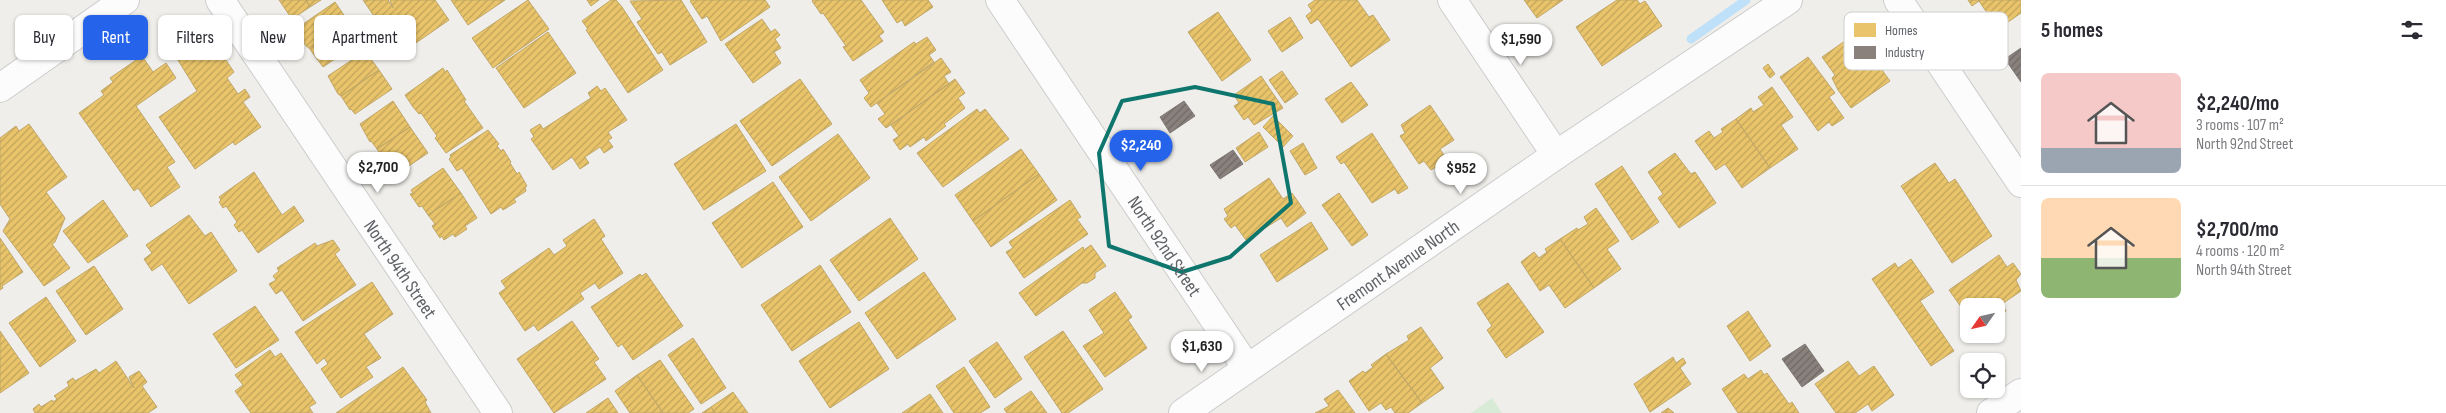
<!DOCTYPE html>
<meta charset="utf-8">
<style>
body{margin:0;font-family:"Sofia Sans Condensed",sans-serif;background:#f7f7f7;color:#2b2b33;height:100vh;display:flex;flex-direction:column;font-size:19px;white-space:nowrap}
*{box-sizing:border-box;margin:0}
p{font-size:16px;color:#7c7c81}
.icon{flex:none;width:28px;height:28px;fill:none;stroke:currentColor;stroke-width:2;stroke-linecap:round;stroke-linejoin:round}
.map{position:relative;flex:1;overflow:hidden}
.side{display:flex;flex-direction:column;background:#fff;width:425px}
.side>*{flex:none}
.guide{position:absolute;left:15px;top:15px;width:475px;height:45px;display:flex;gap:10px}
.needle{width:32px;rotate:236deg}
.buttons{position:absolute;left:1960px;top:298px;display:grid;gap:10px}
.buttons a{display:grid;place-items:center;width:45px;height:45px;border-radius:8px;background:#fff;box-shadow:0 1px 4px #0004;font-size:25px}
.price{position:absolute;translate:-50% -42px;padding:0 11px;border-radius:18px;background:#fff;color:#222;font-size:16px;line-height:32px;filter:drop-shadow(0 1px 2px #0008)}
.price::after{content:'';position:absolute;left:50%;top:30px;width:15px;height:11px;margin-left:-8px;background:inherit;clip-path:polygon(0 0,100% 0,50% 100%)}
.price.active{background:#2563eb;color:#fff}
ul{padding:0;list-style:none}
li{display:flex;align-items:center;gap:15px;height:125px;padding:0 20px}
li+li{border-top:1px solid #e1e1e2}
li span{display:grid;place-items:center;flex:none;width:140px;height:100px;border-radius:8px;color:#555}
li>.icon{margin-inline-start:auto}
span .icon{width:60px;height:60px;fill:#fffc;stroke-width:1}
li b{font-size:21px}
h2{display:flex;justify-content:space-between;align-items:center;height:60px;padding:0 20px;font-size:21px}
.chip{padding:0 18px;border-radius:8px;background:#fff;box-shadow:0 1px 4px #0004;font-size:18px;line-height:45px}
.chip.active{background:#2563eb;color:#fff}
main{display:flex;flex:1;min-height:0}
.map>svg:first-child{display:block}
.green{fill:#d8ebd6}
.homes{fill:url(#homes-hatch);stroke:#c0a769}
.industry{fill:url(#industry-hatch);stroke:#7d7876}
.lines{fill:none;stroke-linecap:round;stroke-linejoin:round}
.stream{stroke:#bfe0f9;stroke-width:9}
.minor-casing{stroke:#cbcccc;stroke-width:30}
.minor{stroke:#fdfcfc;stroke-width:28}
.marked{fill:none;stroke:#0f766e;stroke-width:4;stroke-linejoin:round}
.labels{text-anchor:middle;stroke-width:5;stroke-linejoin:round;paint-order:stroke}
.street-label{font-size:19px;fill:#5f6368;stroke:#fff}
.key{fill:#fff;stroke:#cfd0d2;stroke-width:1}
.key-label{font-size:14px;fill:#5f6368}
</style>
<main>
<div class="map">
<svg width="2021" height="413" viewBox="0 0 2021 413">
<defs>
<pattern id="homes-hatch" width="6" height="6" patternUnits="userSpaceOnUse" patternTransform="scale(1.25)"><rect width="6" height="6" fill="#e9c46a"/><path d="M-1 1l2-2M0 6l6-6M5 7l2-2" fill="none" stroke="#c0a35b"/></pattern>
<pattern id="industry-hatch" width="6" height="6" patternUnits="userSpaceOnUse" patternTransform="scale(1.25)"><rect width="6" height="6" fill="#8a817c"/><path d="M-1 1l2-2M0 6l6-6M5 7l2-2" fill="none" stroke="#6e6865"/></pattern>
</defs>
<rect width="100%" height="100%" fill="#efeeea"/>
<path class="green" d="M1492,398L1502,413H1471Z"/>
<path class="homes" d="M279,0H306L310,7L292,19Z
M306,0H321L310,7Z
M363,0H388L393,8L390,0H435L449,20L400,54Z
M451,0H505L468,25Z
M528,0L549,29L493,68L472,38Z
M587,0H599L591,6Z
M611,0H616L622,7L663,70L628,93L586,30L588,29L582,21Z
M681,0L707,42L670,65L662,52L658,54L637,22L642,19L630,1Z
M692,0H765L770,7L721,41L707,16L702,19L690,1Z
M813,0H861L884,32L879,36L883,41L853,61L843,47L846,46L823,13L821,14L812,1Z
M882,0H928L933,7L905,26L902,20L897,23Z
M1315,0H1357L1369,17L1373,15L1390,40L1351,67L1318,19L1311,24L1306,16L1312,11L1308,5Z
M1524,0H1563L1537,18Z
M1617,0H1637L1640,4L1645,1L1662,26L1602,66L1576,27Z
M1968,0H2021V13L1998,29L1979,1L1972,6Z
M335,2L348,21L309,48L306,46L296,29Z
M1218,12L1251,60L1222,81L1188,32Z
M1290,17L1303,38L1282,52L1268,31Z
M762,19L771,32L775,29L780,35L775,39L781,48L774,52L781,63L753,83L725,44Z
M348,21L362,41L323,67L309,48Z
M548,32L576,73L524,108L496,68Z
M1852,36L1865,55L1869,52L1890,81L1851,108L1838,90L1832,78L1835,75L1822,57Z
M196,37L209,52L217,47L234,72L227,78L238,94L245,89L250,97L243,102L261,127L235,145L233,142L195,169L159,117L197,91L173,52Z
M927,37L936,50L929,55L934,62L871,107L864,98L869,93L860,80L914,42L916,44Z
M365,51L379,70L341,96L338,94L328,76Z
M142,56L153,72L166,63L176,78L136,106L175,162L167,167L180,187L151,207L138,188L134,191L79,113L104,95L101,91L113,82L110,78Z
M1808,57L1835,93L1829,97L1844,118L1832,126L1829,122L1818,131L1780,77Z
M941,58L951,72L944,76L949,84L886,128L878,119L885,114L877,103Z
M1768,64L1775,74L1770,78L1763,68Z
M443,68L445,72L447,70L466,100L464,101L483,128L446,153L435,138L437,136L421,113L419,114L413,107L405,95Z
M379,70L392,89L355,114L351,109L350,110L341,96Z
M1282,71L1298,94L1285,103L1269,80Z
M1261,76L1283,108L1254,125L1248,117L1244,120L1234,106L1239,103L1234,95Z
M800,79L832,124L772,166L740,121Z
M955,79L965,93L958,98L965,108L944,124L946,126L926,141L924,137L910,147L908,144L900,150L893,140L899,136L891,125Z
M1351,82L1368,105L1342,123L1325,99Z
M597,86L601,91L605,88L627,120L608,132L612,138L608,140L613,147L604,153L600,147L585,157L589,163L580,169L572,157L553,170L531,139L534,137L530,130L540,124L543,129L591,98L588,93Z
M1772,87L1793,117L1781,125L1798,149L1770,168L1736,119L1751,108L1753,112L1764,105L1758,97Z
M393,101L410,127L377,149L371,141L370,142L360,124Z
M1430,105L1454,140L1440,149L1447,160L1431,170L1424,161L1419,164L1400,136L1405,133L1401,125Z
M977,109L980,113L985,109L1009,139L943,187L917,153Z
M1273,116L1293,136L1283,147L1263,127Z
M1736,119L1770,168L1742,188L1725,164L1716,170L1695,141L1709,131L1714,138L1723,132L1721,129Z
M29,124L67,177L46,192L65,218L55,242L52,244L70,268L44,286L3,231L10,219L0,204V138L16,126L19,131Z
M736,124L766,171L704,210L674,164Z
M410,127L428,153L394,176L377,149Z
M488,130L499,144L497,146L501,151L503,149L511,162L510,163L517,174L519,172L527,186L525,187L526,191L514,199L516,202L503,210L501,207L491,214L462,168L457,171L449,159L451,157L450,155Z
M1259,132L1268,147L1245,162L1236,148Z
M1372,133L1408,188L1398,194L1395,189L1372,203L1344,162L1341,164L1336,157Z
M838,134L870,178L811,221L779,177Z
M1303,143L1317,168L1305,175L1290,151Z
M1021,149L1039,174L973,221L955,195Z
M1675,153L1691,174L1695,172L1716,203L1679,228L1658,198L1663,194L1648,172Z
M1935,163L1949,183L1955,179L1992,236L1952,263L1901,186Z
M1622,166L1659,222L1632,240L1595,184Z
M443,168L461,193L428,215L422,206L419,207L410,194L413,193L411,190Z
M254,172L282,215L294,206L304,221L258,253L242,230L239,232L234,225L237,222L226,206L223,208L219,202L221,200L219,197Z
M1039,174L1057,200L991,247L973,221Z
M1269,178L1283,199L1292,193L1306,213L1287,227L1281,218L1246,240L1235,225L1231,228L1224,219L1228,216L1224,209Z
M773,182L803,227L742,268L712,223Z
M461,193L477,218L465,226L467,229L455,237L453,234L444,240L442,236L440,238L432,226L435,224L428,215Z
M1339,193L1368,235L1352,246L1322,205Z
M103,200L128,236L88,263L63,231Z
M1070,200L1081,217L1077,219L1088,234L1024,278L1006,252L1013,248L1009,242Z
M1596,208L1619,241L1607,249L1621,269L1594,288L1560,239L1577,228L1578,230L1588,224L1584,217Z
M189,215L205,236L211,232L237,271L189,304L162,264L152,271L144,259L152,253L146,245Z
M890,218L918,259L859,301L830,260Z
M594,219L605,236L601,239L623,273L599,289L595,283L580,293L584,299L538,331L534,325L525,331L499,293L506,288L501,281L549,248L554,255L567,246L563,240Z
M1311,222L1328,249L1277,282L1260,255Z
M0,238L23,272L2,286L3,288L0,290Z
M1560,239L1594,288L1565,308L1549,285L1540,291L1521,262L1534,252L1539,258L1547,252L1545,249Z
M333,240L340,250L335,254L356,285L303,321L282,290L276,294L269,284L276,280L273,276L279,271L277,268L315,243L317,246Z
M1091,245L1106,266L1095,273V278L1087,283H1082L1036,316L1019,293L1083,247L1084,250Z
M1999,255L2007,267L2013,263L2021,274L2016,280L2021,291L2002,304L2006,311L1996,318V306H1969V318L1949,290Z
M1911,259L1934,292L1920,301L1954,351L1931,366L1872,279L1895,263L1898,268Z
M820,265L851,312L792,351L761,305Z
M94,266L123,309L86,335L56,291Z
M924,272L956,319L897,359L865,313Z
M646,273L683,326L633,360L622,344L618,347L591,307L640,274L642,276Z
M372,282L393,314L364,334L381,358L366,367L373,377L341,398L321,369L328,364L324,358L317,364L295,332Z
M1508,283L1544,332L1506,358L1487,330L1492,326L1477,303Z
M1115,292L1132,317L1128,320L1147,348L1105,377L1083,346L1104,333L1089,310Z
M46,297L76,341L40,367L9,323Z
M255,306L279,340L236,368L213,334Z
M1748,311L1771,346L1750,361L1727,326Z
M572,321L599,359L594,362L606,379L554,413L517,359Z
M859,322L889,369L830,408L799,361Z
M1421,327L1443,358L1430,368L1444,388L1422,403L1386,354L1409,340L1407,336Z
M0,331L29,373L0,393Z
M1063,331L1103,389L1068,413H1062L1024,357Z
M693,338L726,388L701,404L668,355Z
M997,342L1022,379L995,398L969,361Z
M270,350L275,357L281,353L316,403L309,407L313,413H251L235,391L243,385L235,375Z
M1386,354L1422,403L1408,413H1395L1391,407L1386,410L1381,403L1369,411L1349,381L1363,371L1365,373L1373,367L1371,365Z
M1673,357L1676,363L1683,358L1686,363L1680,368L1691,384L1650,412L1634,384Z
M660,360L694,409L688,413H663L637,375Z
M116,361L134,388L129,377L139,371L147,382L142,386L157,407L148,413H35L33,409L39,404L41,407L52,400L53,402L57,399L54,396L69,386L67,382L73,378L75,381L96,369L99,373Z
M1848,361L1859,376L1874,366L1894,395L1872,411L1868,404L1855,413H1836L1815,384Z
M403,367L427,400L425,402L431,413H336Z
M964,367L990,407L980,413H954L936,386Z
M1761,370L1764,375L1767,373L1789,404L1792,402L1799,413H1738L1722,389L1744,374L1748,379Z
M637,375L663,413H630L615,391Z
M1338,390L1355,413H1315L1329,406L1324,399Z
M1031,391L1047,413H1007L1004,409Z
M733,392L748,413H715L711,407Z
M930,394L943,413H902Z
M608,398L618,413H586Z
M711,407L715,413H702Z
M1668,408L1674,413H1661Z"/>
<path class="industry" d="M2021,48V82L2005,59Z
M1184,101L1195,116L1170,133L1160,117Z
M1233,150L1243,164L1220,179L1210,165Z
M1805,344L1824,371L1802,387L1782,359Z"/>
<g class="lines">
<path class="stream" d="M1691,39L1746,0"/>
<g class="minor-casing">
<g id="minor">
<path id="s1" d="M220,0L498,413"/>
<path id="s2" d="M1000,0L1247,368"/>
<path d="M1452,0L1556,155"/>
<path d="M1898,0L2021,183"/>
<path d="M0,88L125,0"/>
<path id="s3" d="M1183,413L1556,155L1788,0"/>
<path d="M1991,413L2021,393"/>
</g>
</g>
<use href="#minor" class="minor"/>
</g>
<path class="marked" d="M1195,87L1273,104L1291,203L1230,257L1182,272L1109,246L1099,153L1122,101Z"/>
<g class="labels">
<g class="street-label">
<text dy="7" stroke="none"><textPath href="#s2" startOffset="296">North 92nd Street</textPath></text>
<text dy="7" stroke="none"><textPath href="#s3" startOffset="261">Fremont Avenue North</textPath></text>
<text dy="7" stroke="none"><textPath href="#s1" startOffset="324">North 94th Street</textPath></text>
</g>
</g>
<rect x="1844" y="12" width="164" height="58" rx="8" class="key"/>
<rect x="1854" y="23" width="22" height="14" fill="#e9c46a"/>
<rect x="1854" y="46" width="22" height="13" fill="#8a817c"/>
<g class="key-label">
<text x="1885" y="35">Homes</text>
<text x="1885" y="57">Industry</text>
</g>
</svg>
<div class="buttons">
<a><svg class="needle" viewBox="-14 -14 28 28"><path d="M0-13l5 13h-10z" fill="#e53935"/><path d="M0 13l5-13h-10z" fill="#7c7c81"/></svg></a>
<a><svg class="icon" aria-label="locate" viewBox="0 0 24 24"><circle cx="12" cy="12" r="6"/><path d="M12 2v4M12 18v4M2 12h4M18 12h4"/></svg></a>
</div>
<b class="price" style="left:1521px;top:66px">$1,590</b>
<b class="price active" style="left:1141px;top:172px">$2,240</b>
<b class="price" style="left:378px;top:194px">$2,700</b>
<b class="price" style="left:1461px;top:195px">$952</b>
<b class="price" style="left:1202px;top:373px">$1,630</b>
<div class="guide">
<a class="chip">Buy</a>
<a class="chip active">Rent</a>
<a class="chip">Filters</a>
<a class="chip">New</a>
<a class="chip">Apartment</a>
</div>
</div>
<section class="side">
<h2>5 homes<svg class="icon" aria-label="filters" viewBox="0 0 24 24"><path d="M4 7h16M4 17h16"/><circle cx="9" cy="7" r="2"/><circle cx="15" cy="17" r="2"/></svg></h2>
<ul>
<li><span style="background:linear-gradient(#f6c9c9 75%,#9aa5b1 0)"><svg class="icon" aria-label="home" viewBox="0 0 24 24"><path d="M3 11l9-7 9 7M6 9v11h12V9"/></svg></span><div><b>$2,240/mo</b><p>3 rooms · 107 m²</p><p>North 92nd Street</p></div></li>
<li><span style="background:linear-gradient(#ffd9b3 60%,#8fb573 0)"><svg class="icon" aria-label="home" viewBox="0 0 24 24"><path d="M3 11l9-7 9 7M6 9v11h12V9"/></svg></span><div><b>$2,700/mo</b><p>4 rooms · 120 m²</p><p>North 94th Street</p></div></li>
</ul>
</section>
</main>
